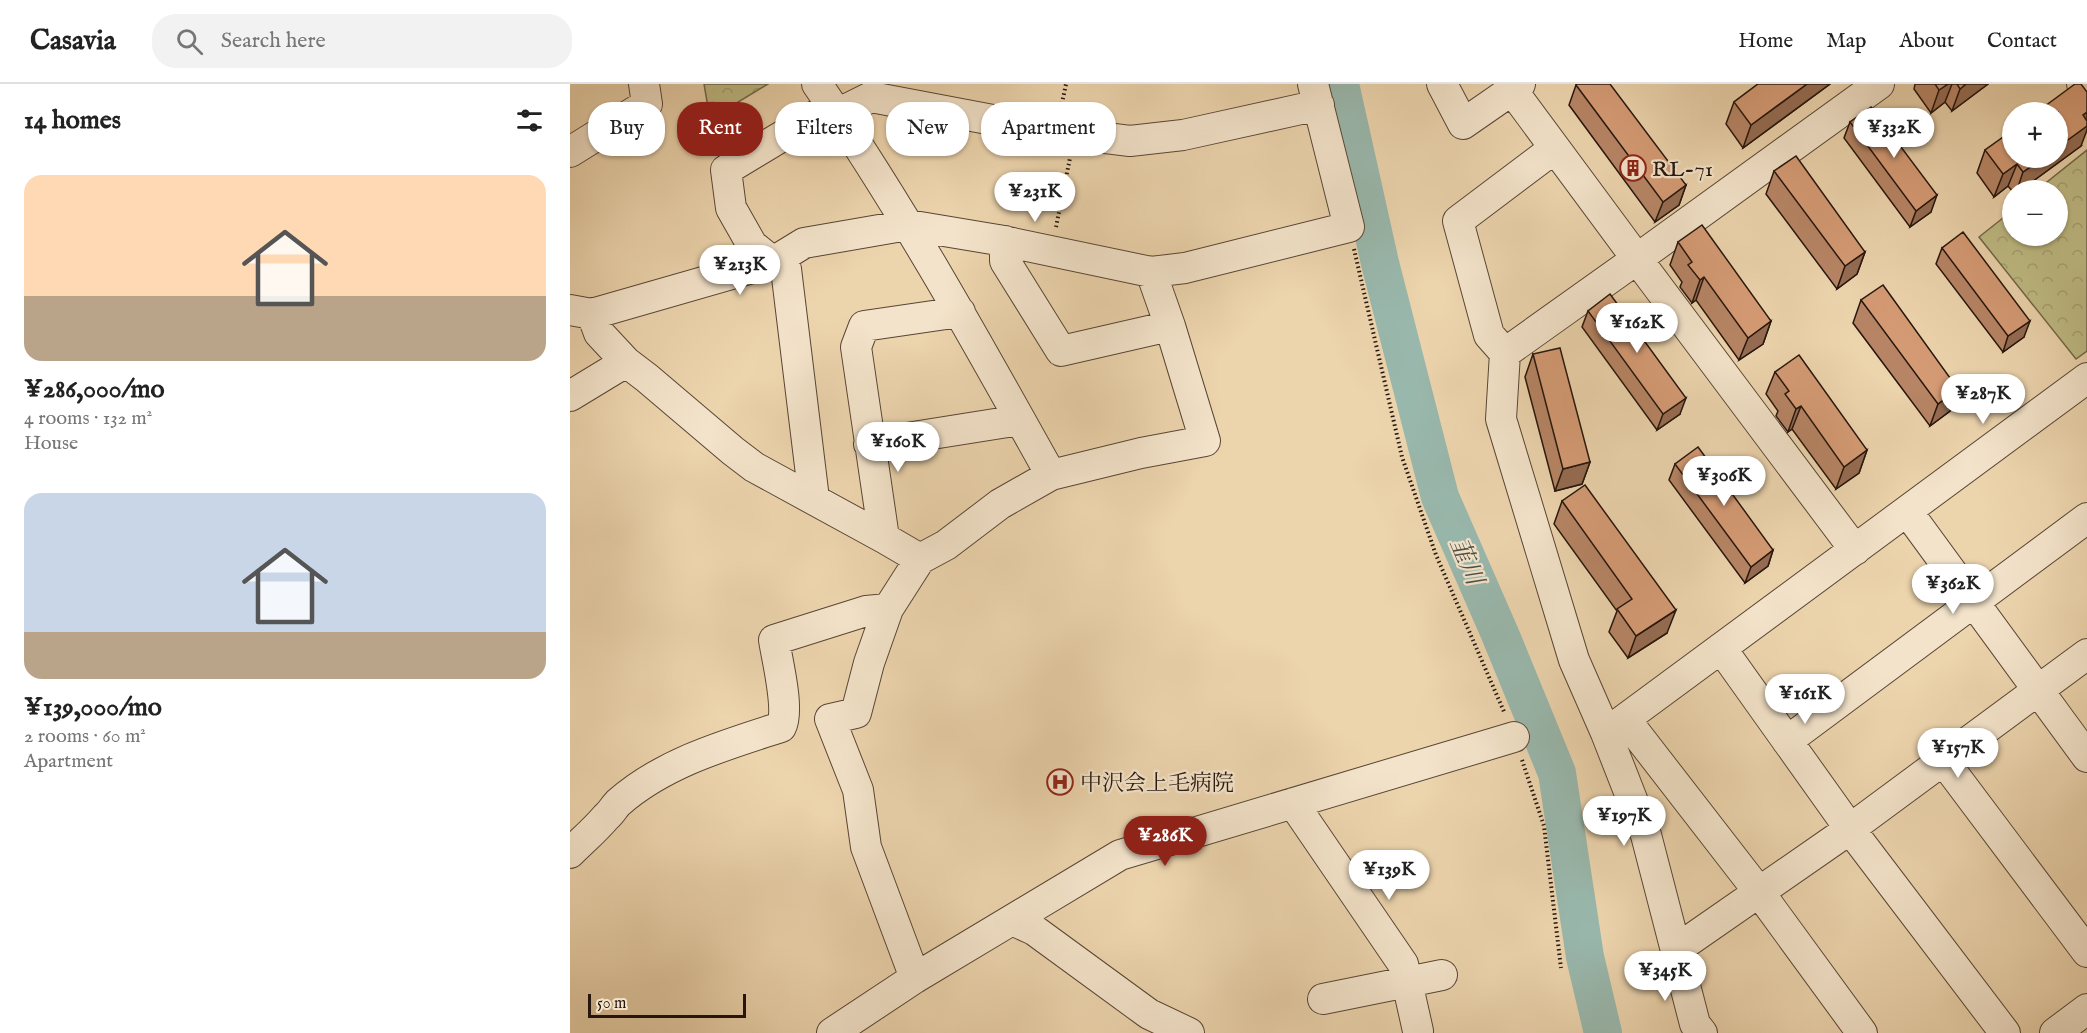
<!DOCTYPE html>
<meta charset="utf-8">
<style>
body{margin:0;font-family:"IM FELL English","Noto Serif JP",serif;background:#f2f2f2;color:#222;height:100vh;display:flex;flex-direction:column;font-size:22px;white-space:nowrap}
*{box-sizing:border-box;margin:0}
p{font-size:20px;color:#767676}
.icon{flex:none;width:33px;height:33px;fill:none;stroke:currentColor;stroke-width:2;stroke-linecap:round;stroke-linejoin:round}
.map{position:relative;flex:1;overflow:hidden}
.panel{display:flex;flex-direction:column;background:#fff;width:570px}
.panel>*{flex:none}
.top-card{position:absolute;left:18px;top:18px;width:570px;height:54px;display:flex;gap:12px}
.buttons{position:absolute;left:1432px;top:18px;display:grid;gap:12px}
.buttons a{display:grid;place-items:center;width:66px;height:66px;border-radius:50%;background:#fff;box-shadow:0 2px 4px #0004;font-size:30px}
.scale{position:absolute;left:18px;bottom:15px;width:158px;box-sizing:border-box;padding-left:6px;border:3px solid #26160d;border-top:0;font-size:16px;line-height:21px;white-space:nowrap;color:#26160d;-webkit-text-stroke:4px #f3e3ca;paint-order:stroke}
.price{position:absolute;translate:-50% -51px;padding:0 14px;border-radius:21px;background:#fff;color:#222;font-size:20px;line-height:39px;filter:drop-shadow(0 2px 3px #0008)}
.price::after{content:'';position:absolute;left:50%;top:36px;width:18px;height:14px;margin-left:-9px;background:inherit;clip-path:polygon(0 0,100% 0,50% 100%)}
.price.current{background:#8f2418;color:#fff}
ul{padding:0;list-style:none}
li{display:grid;align-content:center;gap:12px;height:318px;padding:0 24px}
li span{display:grid;place-items:center;height:186px;border-radius:18px;color:#555}
li>.icon{margin-inline-start:auto}
span .icon{width:108px;height:108px;fill:#fffc;stroke-width:1}
li b{font-size:26px}
h2{display:flex;justify-content:space-between;align-items:center;height:72px;padding:0 24px;font-size:26px}
.tag{padding:0 21px;border-radius:24px;background:#fff;box-shadow:0 2px 4px #0004;font-size:21px;line-height:54px}
.tag.current{background:#8f2418;color:#fff}
header{display:flex;align-items:center;gap:36px;box-sizing:border-box;height:84px;padding:0 30px;background:#fff;border-bottom:2px solid #e0e0e0}
header strong{font-size:28px}
nav{display:flex;gap:33px;margin-inline-start:auto;font-size:21px}
.search{width:420px;height:54px;background:#f2f2f2;display:flex;align-items:center;gap:15px;box-sizing:border-box;padding:0 21px;border-radius:24px;color:#767676;font-size:22px}
main{display:flex;flex:1;min-height:0}
.map>svg:first-child{display:block}
.park{fill:url(#park-crowns);stroke:#726848;stroke-width:1.5}
.lines{fill:none;stroke-linecap:round;stroke-linejoin:round}
.river{stroke:#99b8ad;stroke-width:38}
.minor-casing{stroke:#584635;stroke-width:32}
.path{stroke:#26160d;stroke-width:4;stroke-dasharray:1.5 3;stroke-linecap:butt}
.minor{stroke:#f3e3ca;stroke-width:30}
.wall{fill:#b78565;stroke:#26160d;stroke-width:1.5}
.shaded-wall{fill:#956c52;stroke:#26160d;stroke-width:1.5}
.building{fill:#d59b75;stroke:#26160d;stroke-width:1.5}
.labels{text-anchor:middle;stroke-width:4.5;stroke-linejoin:round;paint-order:stroke}
.poi-label{font-size:22px;fill:#26160d;stroke:#f3e3ca;text-anchor:start}
.water-label{font-size:24px;font-style:italic;fill:#4e4f45;stroke:#f3e3ca}
</style>
<header>
<strong>Casavia</strong>
<div class="search"><svg class="icon" aria-label="search" viewBox="0 0 24 24"><circle cx="10" cy="10" r="6"/><path d="M15 15l6 6"/></svg>Search here</div>
<nav><a>Home</a><a>Map</a><a>About</a><a>Contact</a></nav>
</header>
<main>
<section class="panel">
<h2>14 homes<svg class="icon" aria-label="filters" viewBox="0 0 24 24"><path d="M4 7h16M4 17h16"/><circle cx="9" cy="7" r="2"/><circle cx="15" cy="17" r="2"/></svg></h2>
<ul>
<li><span style="background:linear-gradient(#ffd9b3 65%,#b9a48a 0)"><svg class="icon" aria-label="home" viewBox="0 0 24 24"><path d="M3 11l9-7 9 7M6 9v11h12V9"/></svg></span><div><b>¥286,000/mo</b><p>4 rooms · 132 m²</p><p>House</p></div></li>
<li><span style="background:linear-gradient(#c9d6e8 75%,#b9a48a 0)"><svg class="icon" aria-label="home" viewBox="0 0 24 24"><path d="M3 11l9-7 9 7M6 9v11h12V9"/></svg></span><div><b>¥139,000/mo</b><p>2 rooms · 60 m²</p><p>Apartment</p></div></li>
</ul>
</section>
<div class="map">
<svg width="1517" height="949" viewBox="0 0 1517 949">
<defs>
<pattern id="park-crowns" width="20" height="18" patternUnits="userSpaceOnUse" patternTransform="scale(1.5)"><rect width="20" height="18" fill="#bfbb84"/><path d="M2 6a3 3 0 1 1 6 0M12 15a3 3 0 1 1 6 0" fill="none" stroke="#a4a071"/></pattern>
</defs>
<rect width="100%" height="100%" fill="#ecd4ad"/>
<filter id="stains"><feTurbulence type="fractalNoise" baseFrequency=".00333" numOctaves="4"/><feColorMatrix values="0 0 0 0 .2 0 0 0 0 .09 0 0 0 0 .02 0 0 0 .5 -.17"/></filter>
<radialGradient id="worn" r=".72"><stop offset=".6" stop-color="#630" stop-opacity="0"/><stop offset="1" stop-color="#630" stop-opacity=".3"/></radialGradient>
<path class="park" d="M134,0H198L140,35Z
M1517,66V267L1506,275L1409,153L1443,126V152H1488V106H1467Z"/>
<g class="lines">
<path class="river" d="M770,0L810,179L870,413L930,550L987,689L1015,873L1033,949"/>
<g class="minor-casing">
<path id="minor" d="M247,0C333,125 407,258 481,391L571,369L635,357L600,242L581,188L615,184L779,143L743,0
M872,0L893,40L942,6
M950,0L942,6L1067,175L935,269L931,335L1004,576L1036,649L1076,751L1125,940L1132,949
M1512,0L1517,7
M267,30L301,13L487,48L560,57L613,51L749,21
M0,68L77,20L74,0
M435,157V177L491,267L600,242
M0,226L22,230L203,178L234,159L338,141L428,156L581,188
M390,228L294,242L286,263L314,454L350,475L376,461L430,420L481,391
M22,230L29,249L56,278L77,294L163,367L184,383L314,454
M935,269L919,251L888,137L985,64
M0,312L56,278
M299,360L450,336
M244,415L216,185L203,178L182,161L161,124L156,86L262,22
M1337,427L1517,673
M1285,466L1067,175L1309,0
M1151,564L1280,745L1435,949
M1055,635L1189,808L1292,949
M1036,649L1517,294
M1217,657L1517,434
M1373,676L1517,868
M723,719L833,880L848,947
M0,769C12,757 25,746 36,733C41,729 44,723 48,719C93,679 155,661 211,643C220,626 207,576 204,556L296,527L318,525
M442,836L464,846L579,930L619,949
M1107,865L1280,745L1517,570
M345,894L296,763L288,706L260,635L286,629L299,579L318,525L350,475
M753,915L872,891
M262,949L345,894L550,771L944,653
M1485,949L1517,925"/>
</g>
<path class="path" d="M491,24L496,0
M486,143L500,74
M784,165L832,373L866,471L935,630
M952,676L974,742L991,884"/>
<use href="#minor" class="minor"/>
</g>
<path class="wall" d="M1188,0H1260L1173,64L1156,40L1164,18Z
M1345,0H1418L1382,27L1375,18L1361,29L1344,5Z
M1006,1L1116,101L1109,121L1085,138L999,21Z
M1280,38L1361,128L1340,143L1274,54Z
M1511,62L1451,106H1443V108L1438,102L1424,113L1407,89L1415,66Z
M1204,87L1295,168L1287,190L1267,205L1196,110Z
M1108,158L1201,237L1193,260L1169,276L1126,216L1122,219L1110,203L1112,198L1100,181Z
M1372,164L1454,253L1433,268L1366,180Z
M1291,216L1380,327L1360,342L1283,239Z
M1018,227L1110,330L1087,346L1012,243Z
M963,270L1020,378L1012,400L985,407L955,293Z
M1205,288L1297,366L1289,389L1266,405L1222,345L1218,348L1206,332L1208,327L1196,310Z
M1105,380L1203,466L1198,482L1175,499L1099,396Z
M992,417L1097,549L1058,574L1039,548L1047,527L984,440Z"/>
<path class="shaded-wall" d="M1237,0H1260L1173,64L1181,41Z
M1378,0H1382L1375,18L1361,29L1369,6Z
M1396,0H1418L1382,27L1390,5Z
M1517,28V46L1511,62L1451,106H1447L1453,88L1473,74H1488V63L1513,31Z
M1447,80L1438,102L1424,113L1433,90Z
M1116,101L1109,121L1085,138L1093,118Z
M1367,111L1361,128L1340,143L1346,127Z
M1295,168L1287,190L1267,205L1275,182Z
M1134,193L1126,216L1122,219L1130,196Z
M1201,237L1193,260L1169,276L1178,254Z
M1460,237L1454,253L1433,268L1438,252Z
M1388,305L1380,327L1360,342L1368,320Z
M1116,314L1110,330L1087,346L1093,330Z
M1231,322L1222,345L1218,348L1226,325Z
M1297,366L1289,389L1266,405L1274,383Z
M1020,378L1012,400L985,407L993,385Z
M1203,466L1198,482L1175,499L1181,483Z
M1106,526L1097,549L1058,574L1066,552Z"/>
<path class="building" d="M1007,0H1040L1116,101L1093,118L1006,1Z
M1188,0H1237L1181,41L1164,18Z
M1365,0H1378L1369,6Z
M1387,0H1396L1390,5Z
M1505,0H1511L1517,8V28L1513,31L1517,37V42L1488,63V28H1467Z
M1301,23L1367,111L1346,127L1280,38Z
M1443,46V74H1473L1453,88L1447,80L1433,90L1415,66Z
M1226,72L1295,168L1275,182L1204,87Z
M1132,141L1201,237L1178,254L1134,193L1130,196L1118,181L1122,178L1108,158Z
M1393,148L1460,237L1438,252L1372,164Z
M1313,201L1388,305L1368,320L1291,216Z
M1040,210L1116,314L1093,330L1018,227Z
M990,264L1020,378L993,385L963,270Z
M1229,271L1297,366L1274,383L1231,322L1226,325L1215,310L1219,307L1205,288Z
M1128,363L1203,466L1181,483L1105,380Z
M1015,401L1106,526L1066,552L1047,525L1062,515L992,417Z"/>
<defs>
<g id="building-ring" transform="scale(1.35)"><circle r="9.5" fill="#f3e3ca" stroke="#8f2418" stroke-width="1.5"/><path d="M-4-6H4V6H1V3H-1V6H-4ZM-2.5-4.3h1.7v1.8h-1.7ZM.8-4.3h1.7v1.8H.8ZM-2.5-1h1.7V.8h-1.7ZM.8-1h1.7V.8H.8Z" fill="#8f2418"/></g>
<g id="hospital-ring" transform="scale(1.35)"><circle r="9.5" fill="#f3e3ca" stroke="#8f2418" stroke-width="1.5"/><path d="M-5-5h3v3.5h4V-5h3V5h-3V1.5h-4V5h-3Z" fill="#8f2418"/></g>
</defs>
<g fill-rule="evenodd">
<use href="#building-ring" x="1063" y="84"/>
<use href="#hospital-ring" x="490" y="698"/>
</g>
<g class="labels">
<g class="poi-label">
<text x="1082" y="92">RL-71</text>
<text x="510" y="706">中沢会上毛病院</text>
</g>
<g class="water-label">
<text transform="translate(897 477) rotate(67)" y="8">韮川</text>
</g>
</g>
<rect width="100%" height="100%" filter="url(#stains)"/>
<rect width="100%" height="100%" fill="url(#worn)"/>
</svg>
<div class="buttons">
<a>+</a>
<a>−</a>
</div>
<div class="scale">50 m</div>
<b class="price" style="left:1324px;top:75px">¥332K</b>
<b class="price" style="left:465px;top:139px">¥231K</b>
<b class="price" style="left:170px;top:212px">¥213K</b>
<b class="price" style="left:1067px;top:270px">¥162K</b>
<b class="price" style="left:1413px;top:341px">¥287K</b>
<b class="price" style="left:328px;top:389px">¥160K</b>
<b class="price" style="left:1154px;top:423px">¥306K</b>
<b class="price" style="left:1383px;top:531px">¥362K</b>
<b class="price" style="left:1235px;top:641px">¥161K</b>
<b class="price" style="left:1388px;top:695px">¥157K</b>
<b class="price" style="left:1054px;top:763px">¥197K</b>
<b class="price current" style="left:595px;top:783px">¥286K</b>
<b class="price" style="left:819px;top:817px">¥139K</b>
<b class="price" style="left:1095px;top:918px">¥345K</b>
<div class="top-card">
<a class="tag">Buy</a>
<a class="tag current">Rent</a>
<a class="tag">Filters</a>
<a class="tag">New</a>
<a class="tag">Apartment</a>
</div>
</div>
</main>
